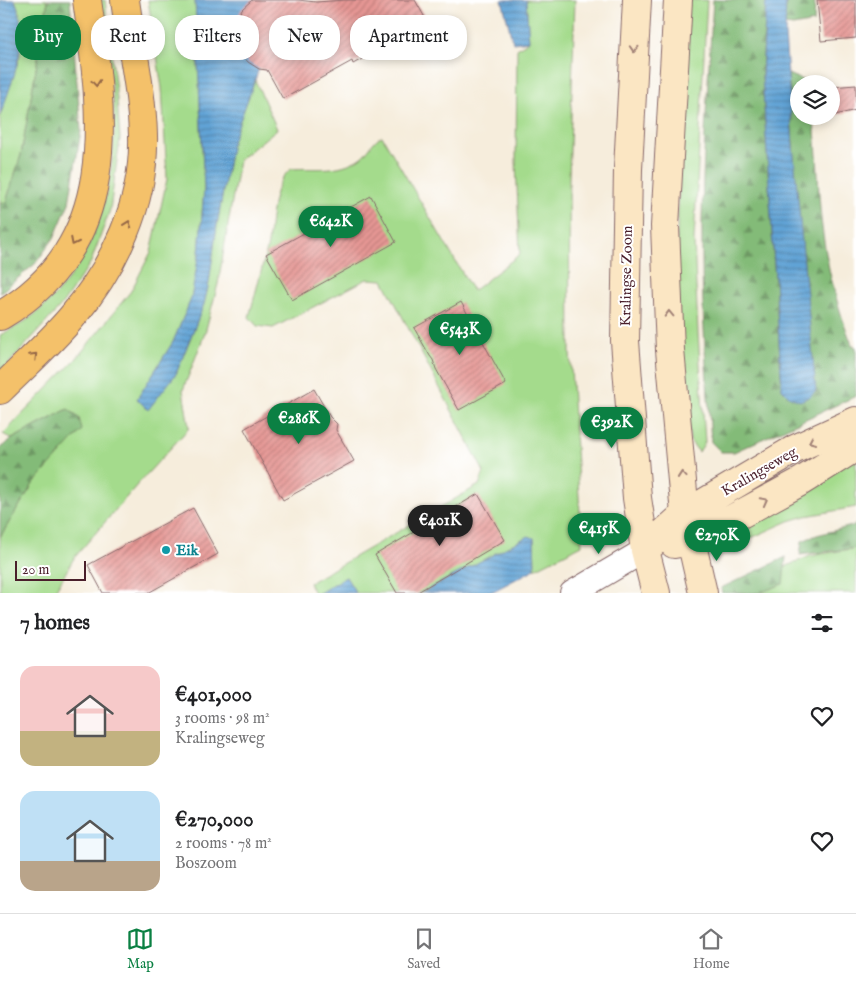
<!DOCTYPE html>
<meta charset="utf-8">
<style>
body{margin:0;font-family:"IM FELL English",serif;background:#f2f2f2;color:#202124;height:100vh;display:flex;flex-direction:column;font-size:19px;white-space:nowrap}
*{box-sizing:border-box;margin:0}
p{font-size:16px;color:#757577}
.icon{flex:none;width:28px;height:28px;fill:none;stroke:currentColor;stroke-width:2;stroke-linecap:round;stroke-linejoin:round}
.map{position:relative;height:593px;overflow:hidden}
.details{display:flex;flex-direction:column;background:#fff;flex:1}
.details>*{flex:none}
.hud{position:absolute;left:15px;top:15px;width:500px;height:45px;display:flex;gap:10px}
.tools{position:absolute;left:790px;top:75px;display:grid;gap:10px}
.tools a{display:grid;place-items:center;width:50px;height:50px;border-radius:50%;background:#fff;box-shadow:0 2px 8px #0003;font-size:25px}
.scale{position:absolute;left:15px;bottom:12px;width:71px;box-sizing:border-box;padding-left:5px;border:2px solid #4a1f2b;border-top:0;font-size:14px;line-height:18px;white-space:nowrap;color:#4a1f2b;-webkit-text-stroke:4px #fff;paint-order:stroke}
.price{position:absolute;translate:-50% -42px;padding:0 11px;border-radius:18px;background:#0b8043;color:#fff;font-size:16px;line-height:32px;filter:drop-shadow(0 1px 2px #0008)}
.price::after{content:'';position:absolute;left:50%;top:30px;width:15px;height:11px;margin-left:-8px;background:inherit;clip-path:polygon(0 0,100% 0,50% 100%)}
.price.active{background:#222;color:#fff}
ul{padding:0;list-style:none}
li{display:flex;align-items:center;gap:15px;height:125px;padding:0 20px}
li span{display:grid;place-items:center;flex:none;width:140px;height:100px;border-radius:15px;color:#555}
li>.icon{margin-inline-start:auto}
span .icon{width:60px;height:60px;fill:#fffc;stroke-width:1}
li b{font-size:21px}
h2{display:flex;justify-content:space-between;align-items:center;height:60px;padding:0 20px;font-size:21px}
.chip{padding:0 18px;border-radius:20px;background:#fff;box-shadow:0 2px 8px #0003;font-size:18px;line-height:45px}
.chip.active{background:#0b8043;color:#fff}
.tabs{display:flex;justify-content:space-around;align-items:center;height:70px;border-top:1px solid #e0e0e0;background:#fff;font-size:14px;color:#757577}
.tabs a{display:grid;justify-items:center;gap:2px}
.tabs .active{color:#0b8043}
.map>svg:first-child{display:block}
.grass{fill:#a4db8c;stroke:#777d5c}
.forest{fill:url(#forest-firs);stroke:#666d52}
.water{fill:url(#water-rules);stroke:#566180}
.building{fill:url(#building-hatch)}
.lines{fill:none;stroke-linecap:round;stroke-linejoin:round}
.minor-casing{stroke:#866769;stroke-width:26}
.secondary-casing{stroke:#866769;stroke-width:30}
.motorway-casing{stroke:#866769;stroke-width:30}
.minor{stroke:#fff;stroke-width:24}
.secondary{stroke:#fbe6c3;stroke-width:28}
.motorway{stroke:#f4c16a;stroke-width:28}
.oneway{stroke:#a28277}
.oneway2{stroke:#966847}
.culture-dot{fill:#0f9aa8;stroke:#fff;stroke-width:2}
.labels{text-anchor:middle;stroke-width:4;stroke-linejoin:round;paint-order:stroke}
.street-label{font-size:15px;fill:#4a1f2b;stroke:#fff}
.culture-label{font-size:15px;font-weight:bold;fill:#0d838f;stroke:#fff;text-anchor:start}
</style>
<div class="map">
<svg width="856" height="593" viewBox="0 0 856 593">
<defs>
<pattern id="forest-firs" width="22" height="20" patternUnits="userSpaceOnUse" patternTransform="scale(1.25)"><rect width="22" height="20" fill="#83bb78"/><path d="M5 1l3.5 6h-7zM16 11l3.5 6h-7z" fill="#6d9763"/></pattern>
<pattern id="water-rules" width="6" height="5" patternUnits="userSpaceOnUse" patternTransform="scale(1.25)"><rect width="6" height="5" fill="#61a3d5"/><path d="M0 2.5h6" fill="none" stroke="#5284ad"/></pattern>
<pattern id="building-hatch" width="6" height="6" patternUnits="userSpaceOnUse" patternTransform="scale(1.25)"><rect width="6" height="6" fill="#e69794"/><path d="M-1 1l2-2M0 6l6-6M5 7l2-2" fill="none" stroke="#bc7b79"/></pattern>
</defs>
<rect width="100%" height="100%" fill="#fff"/>
<filter id="ink" filterUnits="userSpaceOnUse"><feTurbulence type="fractalNoise" baseFrequency=".02" numOctaves="2"/><feDisplacementMap in="SourceGraphic" scale="10" xChannelSelector="R" yChannelSelector="G"/><feConvolveMatrix kernelMatrix="1 2 1 2 8 2 1 2 1" color-interpolation-filters="sRGB"/></filter>
<filter id="wash" filterUnits="userSpaceOnUse"><feTurbulence type="fractalNoise" baseFrequency=".0096" numOctaves="4" result="noise"/><feDisplacementMap in="SourceGraphic" scale="20" xChannelSelector="R" yChannelSelector="G"/><feGaussianBlur stdDeviation="1.12" result="paint"/><feColorMatrix in="noise" values="0 0 0 0 0 0 0 0 0 0 0 0 0 0 0 0 0 1.4 0 .05"/><feComposite in="paint" operator="in"/></filter>
<g filter="url(#wash)">
<rect width="100%" height="100%" fill="#f6eddc"/>
<path class="grass" d="M15,0H48L21,155L6,202L0,204V116L20,56L19,11Z
M99,0H105L117,99L120,139L110,210L91,262L61,306L0,373V335C9,330 19,326 27,320C96,271 120,179 113,98C110,66 103,33 99,0Z
M148,0H195L204,188L199,254L191,299L173,342L137,399L176,374L204,304L209,283L217,225L232,142L255,80L277,129L239,160L218,284L205,333L183,390L189,428L137,485L74,558L54,593H0V537L33,484L52,462L68,409L12,439L3,434L76,359L131,291L151,252L167,179L162,88Z
M526,0H575L569,179L570,352L582,545L535,569L534,538L528,536L421,593H356L346,577L319,593H314L309,583L479,485L484,472L383,280L367,279L273,328L257,326L249,317C255,295 261,272 267,249C272,225 269,186 291,169C314,167 338,173 360,158C369,152 372,140 382,136L473,291L520,254L516,163L517,49L529,41Z
M688,0H707L694,240L698,333L705,442L699,452L690,441L675,276Z
M856,454V507L806,516L789,521L720,552L722,537Z
M856,548V593H735L734,589L810,556Z"/>
<path class="forest" d="M48,0H70L81,131L69,203L54,238L35,264L0,293V204L6,202L21,155Z
M713,0H766L762,75L782,389L793,145L788,74L805,81L806,84H799V116H813C819,153 817,190 822,227C827,268 837,306 852,345L856,347V396L734,452H721L711,442C707,380 702,317 702,255C701,170 708,85 713,0Z
M786,0H815L814,22L793,26L785,25Z
M68,409L79,418L82,430L33,484L0,537V448L12,439Z
M856,525V548L800,555L802,541L817,535Z
M786,557L783,584L759,593H722L721,588Z"/>
<path class="water" d="M0,0H15C31,40 13,78 0,116Z
M195,0H253C225,20 229,54 259,69L232,142L217,225L209,283L204,304L176,374L148,410L137,399L173,342L191,299L199,254L204,188Z
M502,0H526L529,41L513,43Z
M766,0H786L785,34L793,145L816,391L809,397L800,401L790,397L782,389L762,75Z
M528,536L534,538L535,569L490,593H421Z
M346,577L356,593H319Z"/>
<g id="blocks">
<path class="building" d="M252,0H298L316,2L345,0H415L428,23L353,64L352,61L283,99L267,70L259,69L248,62L239,52L236,46L234,33L236,20L242,9Z
M817,0H856V38L821,41Z
M856,85V110L831,116V87Z
M371,196L396,242L292,300L266,254Z
M461,302L506,384L459,410L436,369L433,360L430,356L414,328Z
M314,389L330,417L337,424L336,430L354,461L283,500L244,429Z
M478,494L505,540L416,593H397L375,555Z
M193,508L218,554L148,593H103L88,565Z"/>
</g>
</g>
<g filter="url(#ink)">
<use href="#blocks" fill-opacity="0" stroke="#866769" stroke-width="1"/>
<g class="lines">
<g class="minor-casing">
<path id="minor" d="M572,593L645,550"/>
</g>
<g class="secondary-casing">
<path id="secondary" d="M637,0L628,169L625,341L637,498L645,550L656,593
M678,0L665,226L670,350L685,514L703,593
M674,544L691,541L800,482L856,447
M645,550L685,514L795,449L856,421"/>
</g>
<g class="motorway-casing">
<path id="motorway" d="M0,316C121,245 104,120 87,0
M0,390C24,366 50,343 72,317C114,267 145,203 143,136C142,91 131,45 125,0"/>
</g>
<use href="#minor" class="minor"/>
<use href="#secondary" class="secondary"/>
<use href="#motorway" class="motorway"/>
</g>
<defs><path id="oneway-chevron" d="M-2-3.5L2.5 0L-2 3.5" fill="none" stroke-width="1.6" stroke-linecap="round" stroke-linejoin="round" transform="scale(1.25)"/></defs>
<g class="oneway">
<use href="#oneway-chevron" transform="translate(634 49) rotate(93)"/>
<use href="#oneway-chevron" transform="translate(669 314) rotate(-92)"/>
<use href="#oneway-chevron" transform="translate(812 441) rotate(155)"/>
<use href="#oneway-chevron" transform="translate(682 475) rotate(-95)"/>
<use href="#oneway-chevron" transform="translate(764 501) rotate(-28)"/>
</g>
<g class="oneway2">
<use href="#oneway-chevron" transform="translate(96 83) rotate(85)"/>
<use href="#oneway-chevron" transform="translate(128 224) rotate(-70)"/>
<use href="#oneway-chevron" transform="translate(74 242) rotate(117)"/>
<use href="#oneway-chevron" transform="translate(34 356) rotate(-45)"/>
</g>
</g>
<circle class="culture-dot" cx="166" cy="550" r="5"/>
<g class="labels">
<g class="street-label">
<text transform="translate(626 276) rotate(-89)" y="5">Kralingse Zoom</text>
<text transform="translate(759 471) rotate(-30)" y="5">Kralingseweg</text>
</g>
<g class="culture-label">
<text x="176" y="555">Eik</text>
</g>
</g>
</svg>
<div class="tools">
<a><svg class="icon" aria-label="layers" viewBox="0 0 24 24"><path d="M12 4l9 5-9 5-9-5zM3 14l9 5 9-5"/></svg></a>
</div>
<div class="scale">20 m</div>
<b class="price" style="left:331px;top:248px">€642K</b>
<b class="price" style="left:460px;top:356px">€543K</b>
<b class="price" style="left:299px;top:445px">€286K</b>
<b class="price" style="left:612px;top:449px">€392K</b>
<b class="price active" style="left:440px;top:547px">€401K</b>
<b class="price" style="left:599px;top:555px">€415K</b>
<b class="price" style="left:717px;top:562px">€270K</b>
<div class="hud">
<a class="chip active">Buy</a>
<a class="chip">Rent</a>
<a class="chip">Filters</a>
<a class="chip">New</a>
<a class="chip">Apartment</a>
</div>
</div>
<section class="details">
<h2>7 homes<svg class="icon" aria-label="filters" viewBox="0 0 24 24"><path d="M4 7h16M4 17h16"/><circle cx="9" cy="7" r="2"/><circle cx="15" cy="17" r="2"/></svg></h2>
<ul>
<li><span style="background:linear-gradient(#f6c9c9 65%,#c2b280 0)"><svg class="icon" aria-label="home" viewBox="0 0 24 24"><path d="M3 11l9-7 9 7M6 9v11h12V9"/></svg></span><div><b>€401,000</b><p>3 rooms · 98 m²</p><p>Kralingseweg</p></div><svg class="icon" aria-label="heart" viewBox="0 0 24 24"><path d="M12 20l-8-8c-3-5 5-10 8-4 3-6 11-1 8 4z"/></svg></li>
<li><span style="background:linear-gradient(#bfe0f5 70%,#b9a48a 0)"><svg class="icon" aria-label="home" viewBox="0 0 24 24"><path d="M3 11l9-7 9 7M6 9v11h12V9"/></svg></span><div><b>€270,000</b><p>2 rooms · 78 m²</p><p>Boszoom</p></div><svg class="icon" aria-label="heart" viewBox="0 0 24 24"><path d="M12 20l-8-8c-3-5 5-10 8-4 3-6 11-1 8 4z"/></svg></li>
</ul>
</section>
<nav class="tabs">
<a class="active"><svg class="icon" aria-label="map" viewBox="0 0 24 24"><path d="M3 6l6-2 6 2 6-2v14l-6 2-6-2-6 2zM9 4v14M15 6v14"/></svg>Map</a>
<a><svg class="icon" aria-label="saved" viewBox="0 0 24 24"><path d="M7 4h10v16l-5-4-5 4z"/></svg>Saved</a>
<a><svg class="icon" aria-label="home" viewBox="0 0 24 24"><path d="M3 11l9-7 9 7M6 9v11h12V9"/></svg>Home</a>
</nav>
